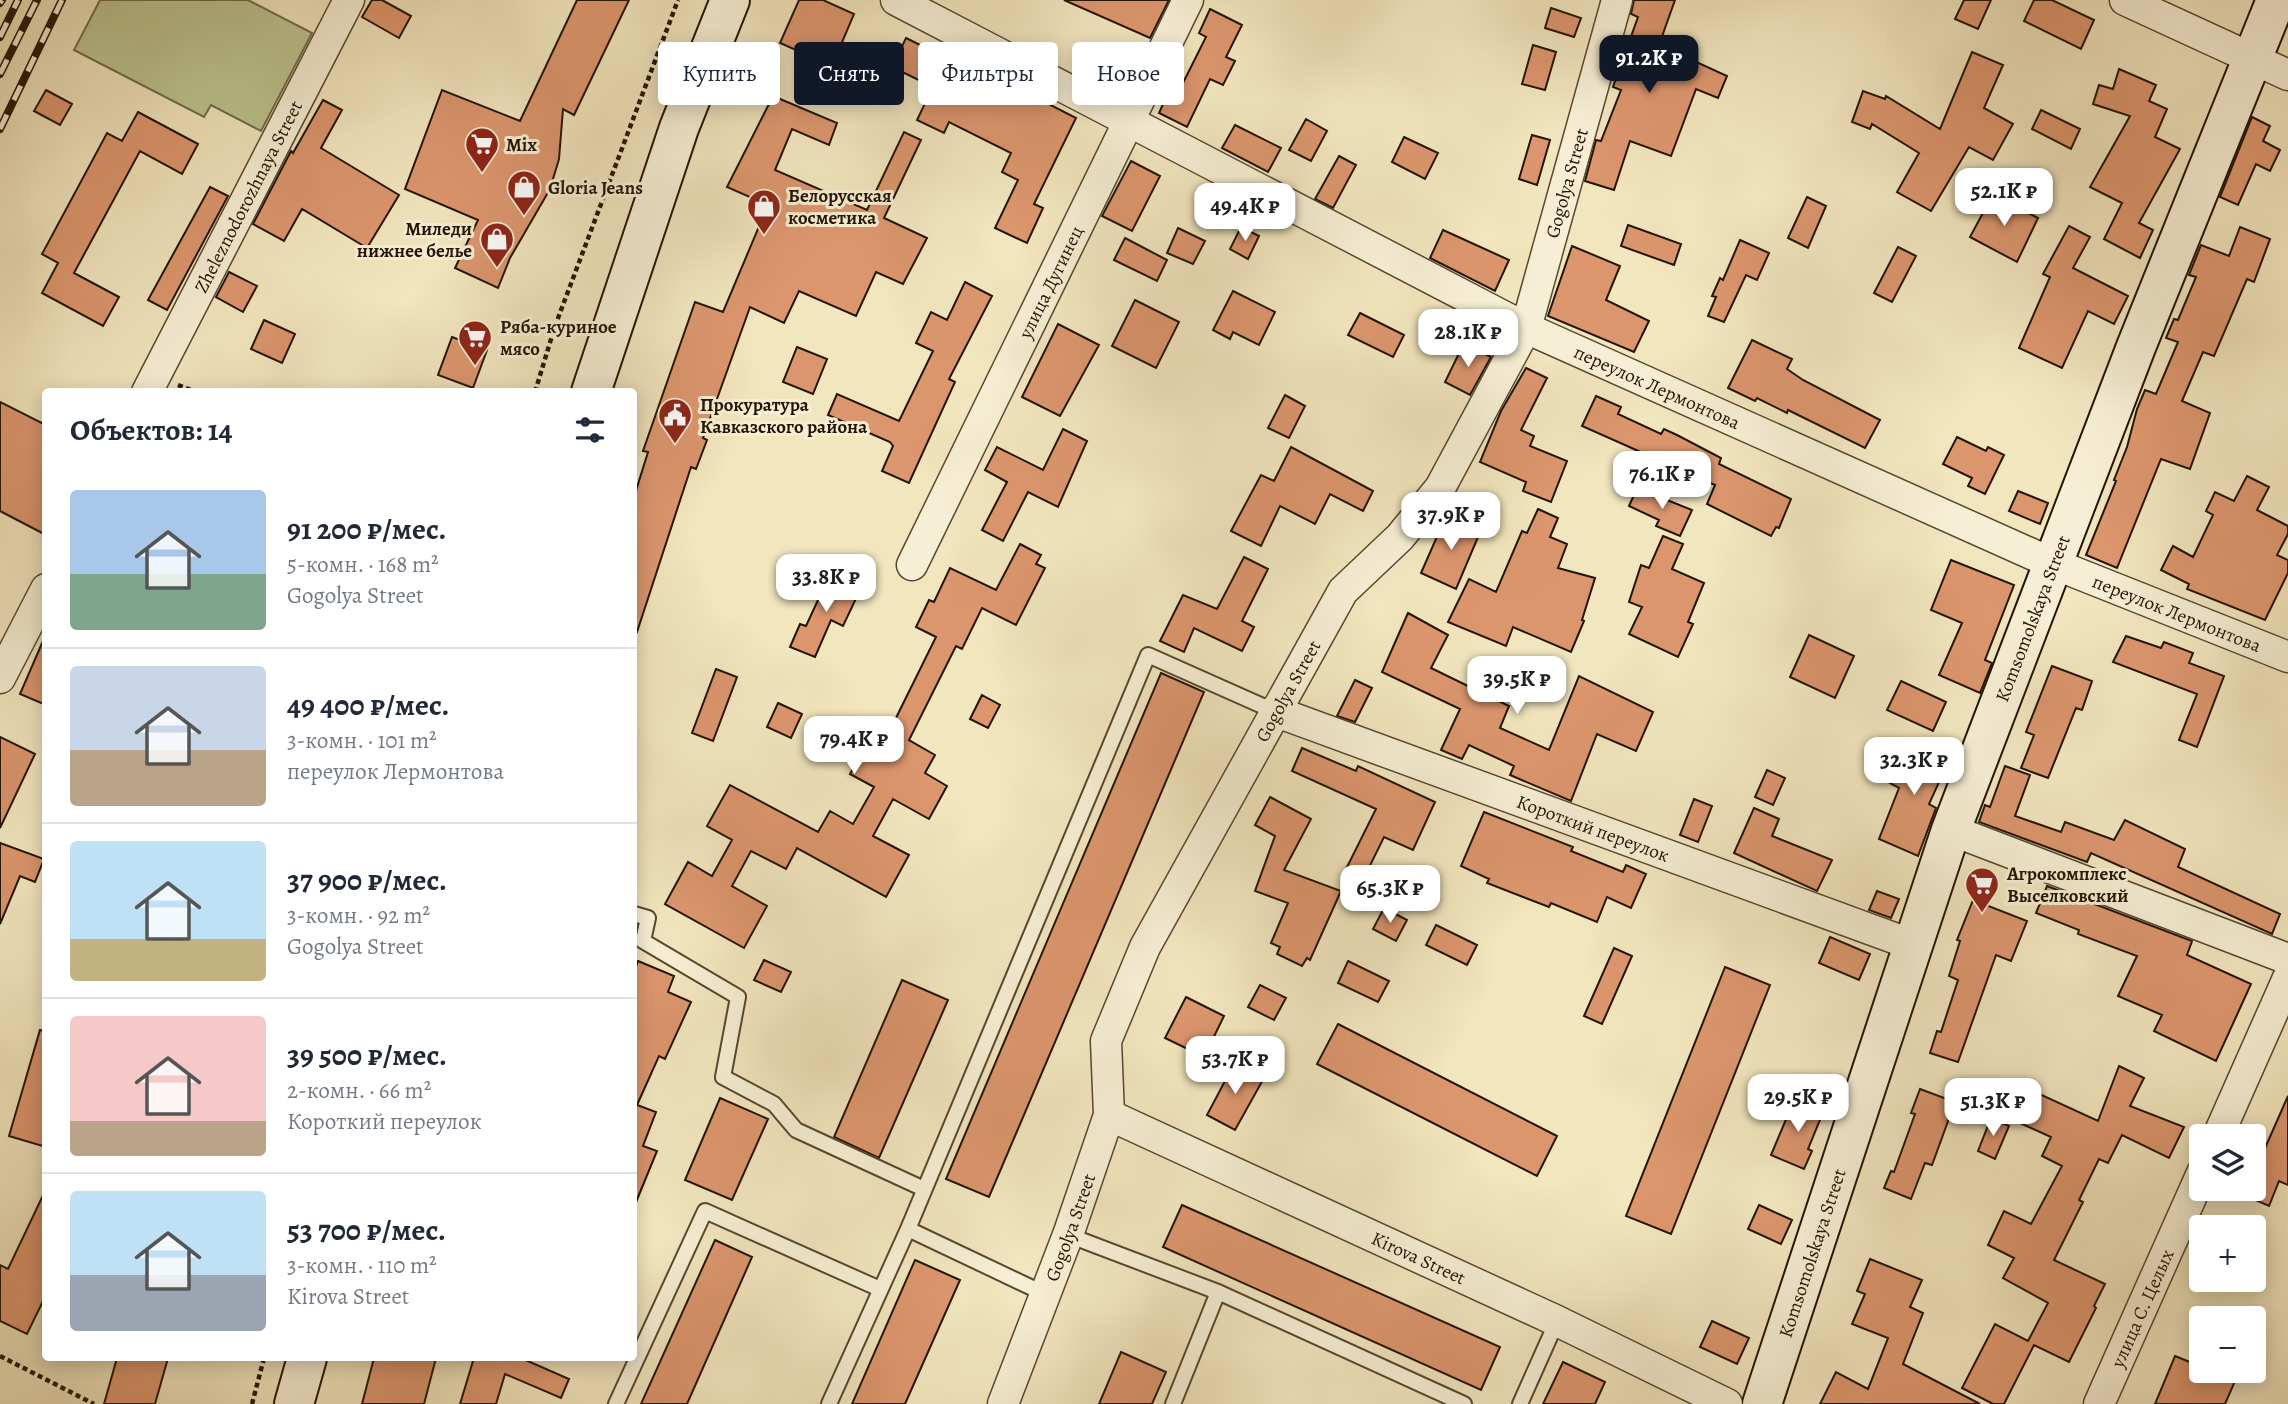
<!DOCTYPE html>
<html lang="ru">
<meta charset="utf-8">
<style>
body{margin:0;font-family:Alegreya,serif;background:#f6f6f7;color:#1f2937;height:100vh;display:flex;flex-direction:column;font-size:26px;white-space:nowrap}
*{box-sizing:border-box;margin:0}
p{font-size:23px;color:#747a83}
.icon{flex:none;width:38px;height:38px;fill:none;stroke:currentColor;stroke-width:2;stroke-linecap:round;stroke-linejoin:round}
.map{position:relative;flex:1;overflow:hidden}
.panel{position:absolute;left:42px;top:388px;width:595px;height:973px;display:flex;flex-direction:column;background:#fff;border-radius:7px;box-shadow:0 4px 18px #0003}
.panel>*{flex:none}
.top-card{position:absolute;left:658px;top:42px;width:665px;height:63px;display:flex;gap:14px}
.tools{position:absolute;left:2189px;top:1124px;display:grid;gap:14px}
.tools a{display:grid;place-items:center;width:77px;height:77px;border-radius:7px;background:#fff;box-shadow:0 4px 18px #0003;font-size:35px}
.price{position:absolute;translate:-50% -60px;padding:0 16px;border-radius:14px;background:#fff;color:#222;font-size:23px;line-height:46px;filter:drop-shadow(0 2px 4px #0008)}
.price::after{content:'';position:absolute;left:50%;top:42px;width:21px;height:16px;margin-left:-10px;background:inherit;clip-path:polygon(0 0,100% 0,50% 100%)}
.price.current{background:#111827;color:#fff}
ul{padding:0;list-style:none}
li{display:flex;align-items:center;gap:21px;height:175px;padding:0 28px}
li+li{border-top:2px solid #e0e1e3}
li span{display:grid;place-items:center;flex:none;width:196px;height:140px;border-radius:7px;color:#555}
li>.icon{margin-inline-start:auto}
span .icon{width:84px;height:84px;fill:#fffc;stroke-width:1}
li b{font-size:30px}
h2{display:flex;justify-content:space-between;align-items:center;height:84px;padding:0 28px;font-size:30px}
.chip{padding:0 24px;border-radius:7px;background:#fff;box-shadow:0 4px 18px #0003;font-size:24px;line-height:63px}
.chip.current{background:#111827;color:#fff}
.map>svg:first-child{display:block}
.green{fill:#bcc490;stroke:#706c48;stroke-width:2}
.building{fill:#dc966e;stroke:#231400;stroke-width:2}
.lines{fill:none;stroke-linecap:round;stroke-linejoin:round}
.service-casing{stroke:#574830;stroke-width:18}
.minor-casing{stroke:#574830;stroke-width:33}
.secondary-casing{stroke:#231400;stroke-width:42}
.path{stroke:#231400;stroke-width:4.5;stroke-dasharray:5 3.5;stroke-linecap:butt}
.service{stroke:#f7efd5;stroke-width:14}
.minor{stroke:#f7efd5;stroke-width:30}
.secondary{stroke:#f7efd5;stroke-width:38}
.rail-casing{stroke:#231400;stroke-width:8}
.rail{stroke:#f7efd5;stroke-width:5;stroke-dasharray:16;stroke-linecap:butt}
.labels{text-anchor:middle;stroke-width:6;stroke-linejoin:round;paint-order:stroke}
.poi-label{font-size:19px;font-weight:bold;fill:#231400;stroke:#f7efd5;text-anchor:start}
.street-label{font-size:19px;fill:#231400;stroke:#f7efd5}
</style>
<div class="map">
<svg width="2288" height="1404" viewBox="0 0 2288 1404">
<rect width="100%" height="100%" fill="#f2e6be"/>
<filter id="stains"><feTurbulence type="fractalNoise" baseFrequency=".00286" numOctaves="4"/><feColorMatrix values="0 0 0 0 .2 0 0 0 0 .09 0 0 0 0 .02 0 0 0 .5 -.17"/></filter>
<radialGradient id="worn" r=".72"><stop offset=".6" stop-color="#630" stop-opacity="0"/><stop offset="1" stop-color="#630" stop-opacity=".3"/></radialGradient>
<path class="green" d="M100,0H248L312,33L261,131L211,105L204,117L74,50Z"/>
<path class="building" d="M372,0H382L411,16L399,38L362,17Z
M577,0H629L574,115L563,109L559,159L550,189L510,258L498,288L455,268L478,220L405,189L442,90L520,121Z
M799,0H823L854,14L832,66L780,43Z
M1064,0H1169L1150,38Z
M1634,0H1675L1659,45L1727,76L1718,98L1696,89L1671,156L1630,141L1614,190L1585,181L1596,140L1601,141L1621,90L1613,87L1638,17L1631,14Z
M1964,0H1991L1978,29L1955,19Z
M2034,0H2052L2094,20L2081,49L2024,21Z
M1551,8L1581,18L1574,37L1545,28Z
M1210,9L1242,25L1226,57L1235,61L1223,85L1210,79L1187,127L1159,113L1168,93L1176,97L1206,37L1199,33Z
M906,38L1039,104L1041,100L1076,118L1034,204L1043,208L1027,243L995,228L1018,180L1002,172L1011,153L949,122L944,133L917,120L933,87L892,67Z
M1533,45L1556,52L1545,90L1522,84Z
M1972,52L2003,65L1984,108L2013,124L1993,160L1969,147L1931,211L1897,192L1919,153L1872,124L1870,129L1852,122L1863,91L1885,99L1886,96L1940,129Z
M2119,69L2156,85L2149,101L2167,109L2155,137L2180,149L2139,223L2153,230L2140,258L2104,239L2122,203L2090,187L2130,116L2093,104L2099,85L2113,89Z
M46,90L72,104L60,125L34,111Z
M773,96L837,123L829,145L792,129L775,170L867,210L904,132L921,140L884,218L927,238L903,284L876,272L856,316L799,291L784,323L750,307L703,438L707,440L696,469L691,467L637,632L634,631V497L648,452L643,451L695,302L723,312L768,205L727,187Z
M323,100L342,110L321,148L399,195L367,248L302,209L284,241L253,224L291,151L293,153Z
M2041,110L2080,129L2071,149L2032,129Z
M138,112L198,144L182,174L140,151L74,273L119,297L103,326L42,293L58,263L42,254L107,133L122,141Z
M2252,117L2270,126L2263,141L2280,150L2270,171L2256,164L2238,205L2220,197Z
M1306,119L1327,131L1311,161L1289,150Z
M1235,125L1281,148L1268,172L1222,148Z
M1532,135L1550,140L1537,185L1519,179Z
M1404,137L1438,153L1425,179L1392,162Z
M1339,156L1356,165L1333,208L1315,199Z
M1131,161L1160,176L1132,231L1102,216Z
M210,187L228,196L167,310L148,300Z
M1993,194L2038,218L2017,262L1970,237Z
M1807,197L1826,206L1808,248L1788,238Z
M1628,225L1681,244L1674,265L1621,246Z
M2069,226L2090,237L2073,268L2128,296L2114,324L2088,311L2062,368L2019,348L2050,277L2043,274Z
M1241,227L1259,236L1248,259L1230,249Z
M2240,227L2270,239L2254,282L2247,279L2214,356L2203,352L2182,401L2210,413L2190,469L2161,459L2117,568L2086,555L2116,481L2114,480L2127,447L2137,409L2145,390L2156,394L2178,342L2166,338L2174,319L2178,320L2196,277L2189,275L2201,245L2229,256Z
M1178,228L1205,241L1193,264L1167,253Z
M1443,230L1509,260L1495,291L1430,258Z
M1125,238L1167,260L1157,281L1114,260Z
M1740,240L1769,253L1757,280L1746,275L1724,322L1708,316L1716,297L1712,296L1720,278L1723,280Z
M1572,246L1620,266L1606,300L1649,321L1634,352L1548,316Z
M1898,247L1916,256L1892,302L1874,293Z
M229,272L257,286L243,312L216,297Z
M965,282L992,296L949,379L955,382L909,483L882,471L893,446L890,442L828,415L837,394L899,421L933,351L916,343L931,312L947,320Z
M1233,291L1275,312L1259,345L1233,332L1230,339L1213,330Z
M1135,300L1179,322L1156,368L1112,346Z
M1360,313L1404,335L1393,357L1348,335Z
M264,320L295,334L282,363L251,349Z
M1058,324L1099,345L1060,416L1022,397Z
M452,337L487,350L473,388L438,375Z
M1752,340L1792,359L1787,369L1803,380L1880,420L1865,448L1788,410L1787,413L1757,398L1755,401L1728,388Z
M1464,343L1491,357L1470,395L1445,382Z
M797,347L827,359L813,394L783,382Z
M1526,368L1547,378L1521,430L1534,436L1530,446L1567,461L1551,502L1523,491L1526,482L1480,462L1501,411Z
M1285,395L1305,406L1289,438L1268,428Z
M1596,396L1621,407L1618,414L1661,434L1664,429L1677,435L1721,458L1719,464L1791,499L1779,528L1776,527L1771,536L1707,504L1715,485L1582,426Z
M0,402L46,425V535L0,511Z
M1063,429L1087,441L1058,507L1028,492L1003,541L982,530L1007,482L985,470L997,447L1043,470Z
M1957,437L1986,451L1988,447L2004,455L1985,494L1968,486L1972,478L1943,464Z
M1291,447L1373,491L1363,511L1330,494L1315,524L1280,506L1261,546L1231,531L1261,475L1274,481Z
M2247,476L2269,487L2257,510L2288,526V534L2277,555L2288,560V573L2265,620L2187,589L2189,584L2161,570L2173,546L2193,557L2213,515L2206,511L2215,492L2234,501Z
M1637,488L1692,510L1680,536L1656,526L1659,520L1629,506Z
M2018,491L2048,503L2040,524L2009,511Z
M1538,509L1558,518L1550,537L1567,544L1558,568L1595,578L1582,620L1584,621L1571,652L1513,627L1506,646L1448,622L1469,579L1496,592L1522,531L1527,533Z
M1446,516L1481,530L1456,589L1421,573Z
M1663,536L1683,544L1672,569L1704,583L1688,622L1693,624L1678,657L1629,634L1642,607L1629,602L1641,565L1649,568Z
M1020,544L1041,555L1036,564L1045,568L1016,625L982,608L962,649L956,646L909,740L935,755L925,773L947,786L929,819L893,799L873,836L909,855L886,897L797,848L786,869L751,851L732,886L767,906L744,948L665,904L688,862L712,876L732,840L707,826L730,785L818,832L830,811L853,824L874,787L850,774L878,723L890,730L936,637L916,627L929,600L934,602L950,568L996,590Z
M1244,557L1268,569L1242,621L1254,627L1242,651L1194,628L1184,652L1160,641L1183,595L1217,609Z
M1951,560L2014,585L1985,660L1992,663L1980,693L1939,675L1962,623L1931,610Z
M830,574L861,588L843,626L831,620L815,657L790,647L800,624L806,626Z
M1408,613L1448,635L1431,668L1509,706L1500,728L1549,750L1579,676L1653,712L1636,751L1597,734L1571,801L1510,775L1514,766L1469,745L1462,759L1441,750L1460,709L1382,672Z
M46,634V705L20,694Z
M1809,635L1854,656L1835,698L1790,677Z
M2126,636L2161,648L2164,642L2193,653L2189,663L2224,676L2197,747L2179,740L2197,694L2113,662Z
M2052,666L2092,681L2082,710L2076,708L2048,778L2021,768L2034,735L2026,732Z
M716,669L737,677L713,741L692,733Z
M1161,673L1204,692L989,1197L946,1179Z
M1355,680L1372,688L1355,722L1337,716Z
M1901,681L1946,702L1933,731L1887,710Z
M982,695L1000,705L988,728L970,719Z
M778,703L802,714L791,738L767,727Z
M0,737L35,754L0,828Z
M1910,740L1950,758L1929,804L1936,808L1918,856L1879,839L1899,788L1890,783Z
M1302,748L1356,771L1358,766L1435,802L1413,850L1384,837L1361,884L1343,875L1376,809L1292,771Z
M2005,766L2030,775L2015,816L2061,832L2065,822L2114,840L2125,820L2185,849L2178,867L2280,914L2272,934L2091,853L2087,862L1979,822L1985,805L1990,807Z
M1767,770L1785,778L1773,805L1755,797Z
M1270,797L1311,819L1284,870L1341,891L1310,960L1307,958L1302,966L1277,954L1280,947L1271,943L1288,903L1255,891L1275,836L1255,825Z
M1694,799L1712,806L1698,842L1680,835Z
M1754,808L1779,819L1772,836L1832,860L1817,891L1734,853Z
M1484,812L1573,847L1571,851L1623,872L1626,865L1646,874L1631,908L1607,897L1597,922L1551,903L1549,907L1487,883L1489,879L1461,866Z
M0,843L44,859L35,882L20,876L0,924Z
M2047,886L2192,941L2187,955L2251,984L2216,1061L2154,1031L2162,1015L2118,996L2137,956L2078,934L2079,930L2036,913Z
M1877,891L1899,899L1891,918L1869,910Z
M1973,900L2027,921L2011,961L1996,955L1958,1062L1930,1053L1937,1031L1941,1032L1958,980L1949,976L1960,941L1957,940Z
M1384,908L1407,920L1396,941L1373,929Z
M1436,925L1477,945L1467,965L1426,945Z
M1830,937L1870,954L1859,980L1819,963Z
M1614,948L1632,956L1602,1024L1584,1016Z
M764,960L791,972L781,992L754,980Z
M638,961L674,976L668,992L691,1002L665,1059L659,1056L637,1105L656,1112L643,1146L657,1151L634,1207V972Z
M1348,961L1389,981L1378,1002L1338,983Z
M1725,967L1770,985L1671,1234L1626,1216Z
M902,980L948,1000L879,1158L834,1137Z
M1260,985L1286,998L1274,1020L1248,1007Z
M1186,997L1224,1016L1204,1057L1165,1038Z
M1338,1024L1557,1136L1537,1176L1317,1064Z
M40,1030L46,1031V1147L9,1136Z
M1235,1062L1264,1078L1235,1130L1207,1115Z
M2119,1066L2144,1078L2130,1106L2184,1127L2169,1158L2122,1135L2108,1163L2099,1159L2079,1200L2083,1202L2054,1260L2105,1284L2094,1306L2096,1308L2069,1362L2034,1345L2004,1404H1993L1962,1388L1995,1324L2028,1341L2048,1303L2003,1278L2014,1258L1988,1245L2004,1211L2031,1224L2062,1166L2042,1156L2051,1137L2009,1118L2024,1087L2098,1121Z
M1920,1089L1955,1102L1932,1165L1925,1163L1911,1199L1884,1188L1891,1171L1894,1172L1915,1114L1911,1113Z
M2288,1096V1185L2279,1181L2269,1206L2244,1195L2247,1188H2254V1173Z
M720,1098L768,1119L732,1200L685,1180Z
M1795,1098L1824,1110L1808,1149L1812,1151L1804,1169L1771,1155Z
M1991,1118L2009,1126L1995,1159L1978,1151Z
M46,1189V1295L27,1334L0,1321V1265L8,1269Z
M1182,1205L1500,1347L1481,1390L1163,1247Z
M1759,1205L1792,1220L1781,1244L1748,1229Z
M715,1240L752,1257L687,1404H641Z
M1870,1259L1922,1280L1910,1307L1923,1313L1903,1364L1980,1404H1820L1836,1372L1868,1389L1888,1338L1852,1324L1865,1294L1857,1291Z
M915,1260L960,1280L905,1404H852Z
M1712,1321L1749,1338L1737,1364L1700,1347Z
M1121,1352L1166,1372L1152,1404H1099Z
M2175,1356L2202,1367V1370L2235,1381L2225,1404H2155Z
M117,1358H168L155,1404H104Z
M374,1358H436L424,1404H362Z
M467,1358H521L569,1379L561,1398L505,1374L496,1404H460L473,1361Z
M1563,1362L1605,1382L1595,1404H1543Z"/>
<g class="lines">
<g class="service-casing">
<path id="service" d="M634,914L648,918L643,941L738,997L723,1077L774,1104L796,1130L924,1189
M908,1229L1045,1294
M1068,1235L1218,1292L1464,1404
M616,1404L705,1211L880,1289
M829,1404L908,1229L1148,655L1274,711
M1173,1404L1218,1292
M1520,1404L1557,1321"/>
</g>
<g class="minor-casing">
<g id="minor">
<path id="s1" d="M896,0L1526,328L2054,564L2288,657"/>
<path d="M2125,0L2288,75"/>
<path id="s2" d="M147,392L349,0"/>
<path id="s3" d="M912,565L1188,0"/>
<path d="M0,678L46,589"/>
<path id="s4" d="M1274,711L1913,945"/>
<path d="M1951,830L2288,959"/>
<path id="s5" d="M1109,1115L1557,1321L1727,1404"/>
<path d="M2218,1136L2288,978"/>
<path id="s6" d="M1003,1404L1068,1235L1109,1115L1106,1041L1145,947L1343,591L1400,537L1440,488L1526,328L1617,0"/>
<path id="s7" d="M2099,1404L2202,1173"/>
</g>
</g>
<g class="secondary-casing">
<g id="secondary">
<path d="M591,392L679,128L730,0"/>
<path d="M294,1404L307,1358"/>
<path id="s8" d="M1762,1404L1951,830L2136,347L2276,0"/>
</g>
</g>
<path class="path" d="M178,385L196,392
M535,392L555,326L678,0
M0,1356L94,1404
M252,1404L264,1358"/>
<use href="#service" class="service"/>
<use href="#minor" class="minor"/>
<use href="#secondary" class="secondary"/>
<g class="rail-casing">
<path id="rail" d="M0,3L2,0
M0,37L18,0
M0,74L37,0
M0,129L62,0"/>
</g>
<use href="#rail" class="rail"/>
</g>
<defs>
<g id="supermarket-pin" transform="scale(1.75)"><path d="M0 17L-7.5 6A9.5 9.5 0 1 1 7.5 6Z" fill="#8f2418" stroke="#f7efd5"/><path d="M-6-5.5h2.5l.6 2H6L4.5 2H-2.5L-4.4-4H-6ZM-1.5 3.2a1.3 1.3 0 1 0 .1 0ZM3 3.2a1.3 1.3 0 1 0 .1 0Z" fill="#fff"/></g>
<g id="shop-pin" transform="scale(1.75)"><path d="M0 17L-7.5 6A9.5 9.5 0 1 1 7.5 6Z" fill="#8f2418" stroke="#f7efd5"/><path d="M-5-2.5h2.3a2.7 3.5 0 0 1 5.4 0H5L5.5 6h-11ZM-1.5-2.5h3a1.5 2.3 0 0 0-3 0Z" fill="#fff"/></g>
<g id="civic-pin" transform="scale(1.75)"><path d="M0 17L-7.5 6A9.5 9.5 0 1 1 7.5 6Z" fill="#8f2418" stroke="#f7efd5"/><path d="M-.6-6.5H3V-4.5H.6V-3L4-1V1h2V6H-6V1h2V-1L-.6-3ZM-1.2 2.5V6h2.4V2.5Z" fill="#fff"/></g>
</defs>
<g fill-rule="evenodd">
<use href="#supermarket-pin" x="482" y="144"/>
<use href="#shop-pin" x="524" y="187"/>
<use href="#shop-pin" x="764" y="206"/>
<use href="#shop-pin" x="497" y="239"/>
<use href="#supermarket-pin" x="475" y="337"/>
<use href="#civic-pin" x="675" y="415"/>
<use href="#supermarket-pin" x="1982" y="884"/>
</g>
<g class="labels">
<g class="poi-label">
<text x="506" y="151">Mix</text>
<text x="548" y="194">Gloria Jeans</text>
<text x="788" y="202">Белорусская<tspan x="788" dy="22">косметика</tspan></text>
<text x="472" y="235" text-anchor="end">Миледи<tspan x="472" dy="22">нижнее белье</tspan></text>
<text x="500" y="333">Ряба-куриное<tspan x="500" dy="22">мясо</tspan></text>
<text x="700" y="411">Прокуратура<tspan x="700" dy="22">Кавказского района</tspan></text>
<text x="2007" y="880">Агрокомплекс<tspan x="2007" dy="22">Выселковский</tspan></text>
</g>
<g class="street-label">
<text dy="7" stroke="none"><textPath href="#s6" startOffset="1365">Gogolya Street</textPath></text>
<text dy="7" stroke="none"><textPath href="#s2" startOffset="220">Zheleznodorozhnaya Street</textPath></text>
<text dy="7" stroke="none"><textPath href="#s3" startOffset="315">улица Дугинец</textPath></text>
<text dy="7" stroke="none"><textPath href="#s1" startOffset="854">переулок Лермонтова</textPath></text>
<text dy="7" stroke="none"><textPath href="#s1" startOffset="1421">переулок Лермонтова</textPath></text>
<text dy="7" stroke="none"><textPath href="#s8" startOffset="831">Komsomolskaya Street</textPath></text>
<text dy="7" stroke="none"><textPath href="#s6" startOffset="777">Gogolya Street</textPath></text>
<text dy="7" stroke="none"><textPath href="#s4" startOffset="340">Короткий переулок</textPath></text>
<text dy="7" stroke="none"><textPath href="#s6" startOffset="189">Gogolya Street</textPath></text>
<text dy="7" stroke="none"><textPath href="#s8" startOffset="159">Komsomolskaya Street</textPath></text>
<text dy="7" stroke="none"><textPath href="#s5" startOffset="341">Kirova Street</textPath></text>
<text dy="7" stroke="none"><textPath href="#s7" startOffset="105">улица С. Целых</textPath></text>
</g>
</g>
<rect width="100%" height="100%" filter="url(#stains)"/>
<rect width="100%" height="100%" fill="url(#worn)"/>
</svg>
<div class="tools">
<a><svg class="icon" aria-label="layers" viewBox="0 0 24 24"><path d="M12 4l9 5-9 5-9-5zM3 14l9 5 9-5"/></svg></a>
<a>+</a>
<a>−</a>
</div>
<b class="price current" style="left:1649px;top:95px">91.2K ₽</b>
<b class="price" style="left:2004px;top:228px">52.1K ₽</b>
<b class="price" style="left:1245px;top:243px">49.4K ₽</b>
<b class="price" style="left:1468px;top:369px">28.1K ₽</b>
<b class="price" style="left:1662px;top:511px">76.1K ₽</b>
<b class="price" style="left:1451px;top:552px">37.9K ₽</b>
<b class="price" style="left:826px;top:614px">33.8K ₽</b>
<b class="price" style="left:1517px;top:716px">39.5K ₽</b>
<b class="price" style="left:854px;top:776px">79.4K ₽</b>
<b class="price" style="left:1914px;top:797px">32.3K ₽</b>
<b class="price" style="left:1390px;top:925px">65.3K ₽</b>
<b class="price" style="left:1235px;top:1096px">53.7K ₽</b>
<b class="price" style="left:1798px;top:1134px">29.5K ₽</b>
<b class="price" style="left:1993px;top:1138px">51.3K ₽</b>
<div class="top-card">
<a class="chip">Купить</a>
<a class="chip current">Снять</a>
<a class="chip">Фильтры</a>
<a class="chip">Новое</a>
</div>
<section class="panel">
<h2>Объектов: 14<svg class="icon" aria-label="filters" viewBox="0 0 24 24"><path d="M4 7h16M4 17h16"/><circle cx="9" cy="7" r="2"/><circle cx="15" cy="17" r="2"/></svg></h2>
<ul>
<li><span style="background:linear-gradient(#a9c7e8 60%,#7fa58c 0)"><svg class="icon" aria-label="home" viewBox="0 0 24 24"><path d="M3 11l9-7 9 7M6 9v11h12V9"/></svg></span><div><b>91 200 ₽/мес.</b><p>5-комн. · 168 m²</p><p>Gogolya Street</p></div></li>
<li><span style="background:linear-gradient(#c9d6e8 60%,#b9a48a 0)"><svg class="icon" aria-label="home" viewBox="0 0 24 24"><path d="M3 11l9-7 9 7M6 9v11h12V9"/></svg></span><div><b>49 400 ₽/мес.</b><p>3-комн. · 101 m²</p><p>переулок Лермонтова</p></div></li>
<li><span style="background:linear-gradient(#bfe0f5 70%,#c2b280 0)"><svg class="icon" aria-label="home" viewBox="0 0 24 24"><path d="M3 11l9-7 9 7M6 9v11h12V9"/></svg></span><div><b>37 900 ₽/мес.</b><p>3-комн. · 92 m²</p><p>Gogolya Street</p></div></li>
<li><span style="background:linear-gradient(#f6c9c9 75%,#b9a48a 0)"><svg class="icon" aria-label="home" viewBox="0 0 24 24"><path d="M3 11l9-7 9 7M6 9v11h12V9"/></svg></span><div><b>39 500 ₽/мес.</b><p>2-комн. · 66 m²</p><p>Короткий переулок</p></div></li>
<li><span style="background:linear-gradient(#bfe0f5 60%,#9aa5b1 0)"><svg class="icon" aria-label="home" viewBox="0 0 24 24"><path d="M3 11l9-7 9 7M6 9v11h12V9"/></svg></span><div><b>53 700 ₽/мес.</b><p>3-комн. · 110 m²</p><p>Kirova Street</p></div></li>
</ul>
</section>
</div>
